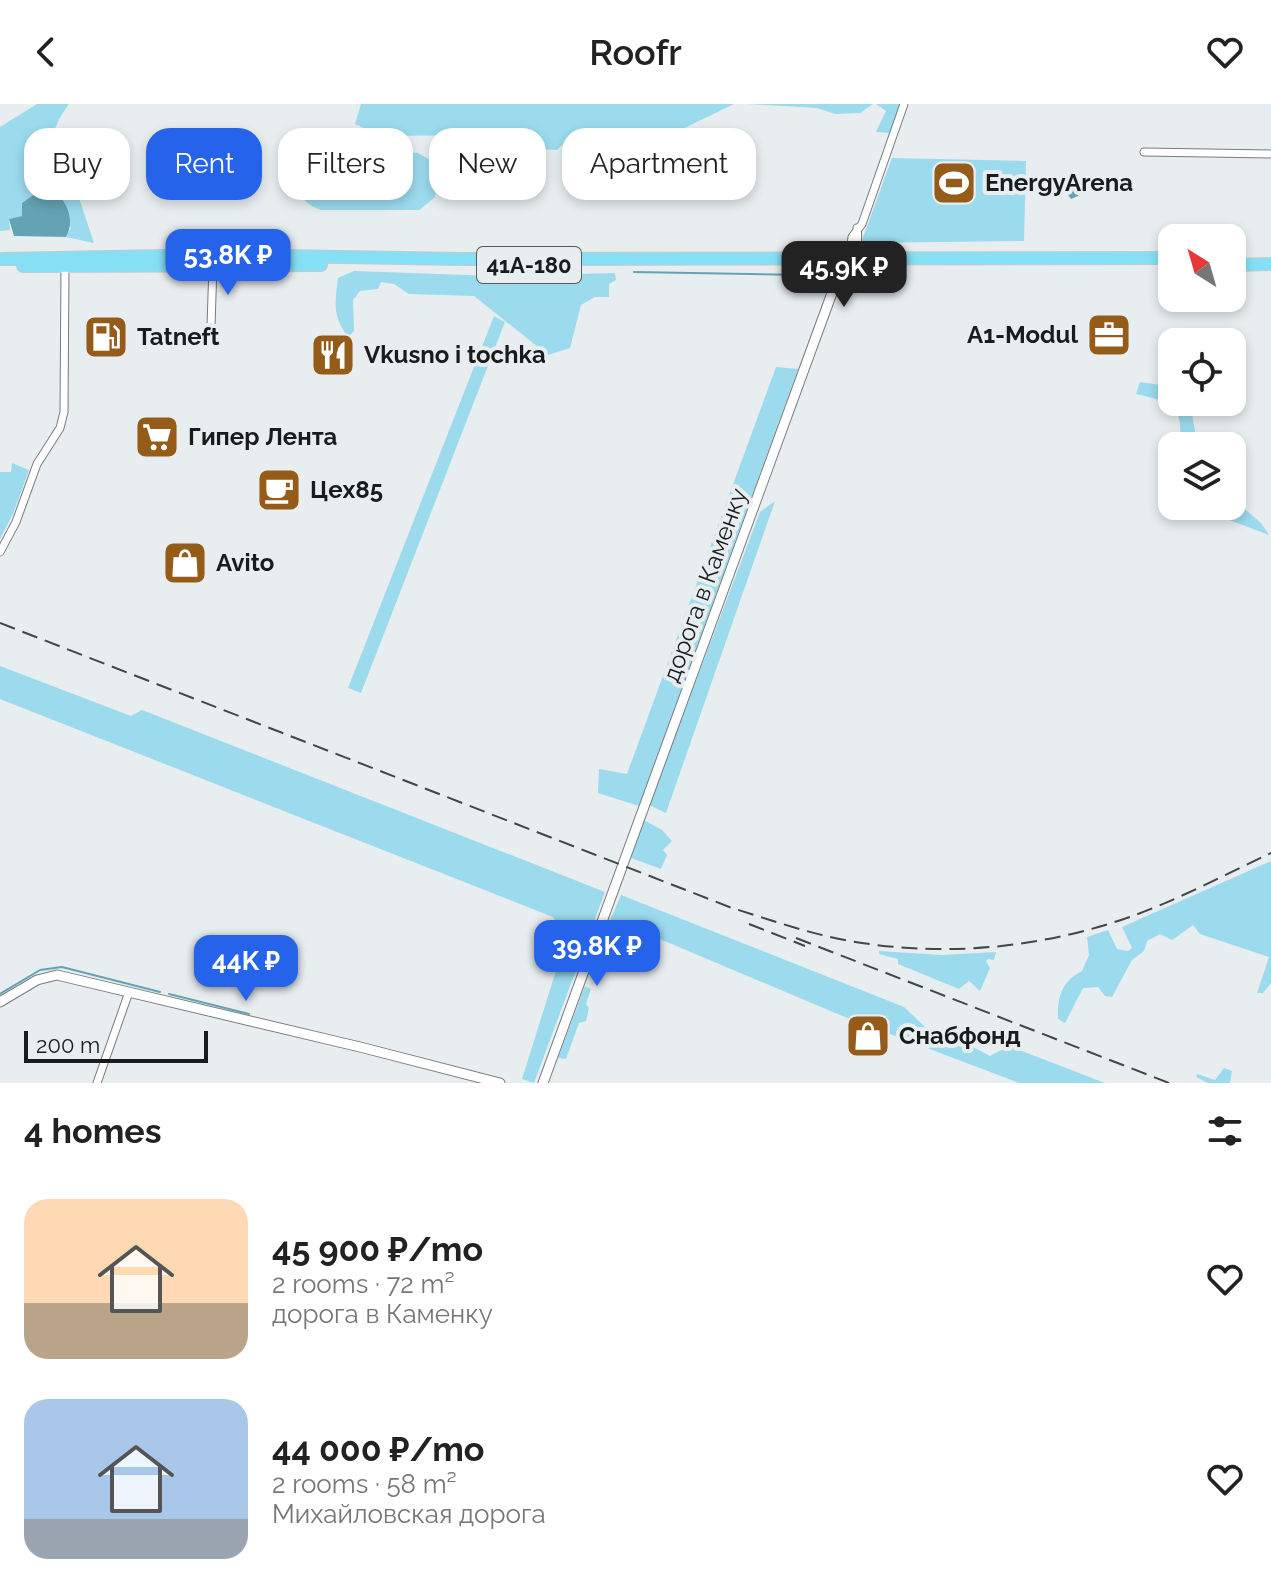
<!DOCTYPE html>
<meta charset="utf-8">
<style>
body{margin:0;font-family:Raleway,sans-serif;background:#f2f2f2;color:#222;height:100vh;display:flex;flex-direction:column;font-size:30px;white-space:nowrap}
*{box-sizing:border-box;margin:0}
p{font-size:26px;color:#767676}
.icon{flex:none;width:44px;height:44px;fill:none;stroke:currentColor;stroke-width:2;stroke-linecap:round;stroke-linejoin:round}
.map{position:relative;height:979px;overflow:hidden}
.side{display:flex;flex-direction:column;background:#fff;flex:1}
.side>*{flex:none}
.hud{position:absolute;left:24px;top:24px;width:800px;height:72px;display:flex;gap:16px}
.needle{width:52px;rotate:323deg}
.buttons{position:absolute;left:1158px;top:120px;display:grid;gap:16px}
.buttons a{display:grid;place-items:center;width:88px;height:88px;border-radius:16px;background:#fff;box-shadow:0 4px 12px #0003;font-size:40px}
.scale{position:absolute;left:24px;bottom:20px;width:184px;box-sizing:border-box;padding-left:8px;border:4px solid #1a1c1c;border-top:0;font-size:22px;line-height:28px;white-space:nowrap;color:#1a1c1c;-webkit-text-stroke:6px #e8edef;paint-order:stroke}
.price{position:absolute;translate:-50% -68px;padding:0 18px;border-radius:16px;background:#2563eb;color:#fff;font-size:26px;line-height:52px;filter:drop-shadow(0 2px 4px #0008)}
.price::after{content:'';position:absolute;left:50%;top:48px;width:24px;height:18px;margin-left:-12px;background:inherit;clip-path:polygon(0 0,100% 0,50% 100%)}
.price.current{background:#222;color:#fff}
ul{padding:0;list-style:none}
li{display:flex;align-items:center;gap:24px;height:200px;padding:0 24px}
li span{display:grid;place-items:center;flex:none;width:224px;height:160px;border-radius:24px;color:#555}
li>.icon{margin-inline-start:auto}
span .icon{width:96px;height:96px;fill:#fffc;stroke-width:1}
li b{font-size:34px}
h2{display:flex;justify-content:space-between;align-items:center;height:96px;padding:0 24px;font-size:34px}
.chip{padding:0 28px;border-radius:24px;background:#fff;box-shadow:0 4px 12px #0003;font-size:28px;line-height:72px}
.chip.current{background:#2563eb;color:#fff}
header{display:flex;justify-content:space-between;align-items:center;height:104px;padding:0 24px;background:#fff;font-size:36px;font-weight:600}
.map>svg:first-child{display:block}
.green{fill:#9bdbed}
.water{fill:#62a3b4}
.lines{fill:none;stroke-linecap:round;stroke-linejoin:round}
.stream{stroke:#62a3b4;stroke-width:2}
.minor-casing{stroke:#777c7d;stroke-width:9}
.tertiary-casing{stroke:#777c7d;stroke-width:11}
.primary-casing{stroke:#c8c9c9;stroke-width:14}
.minor{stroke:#fff;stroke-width:7}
.tertiary{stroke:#fff;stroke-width:9}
.primary{stroke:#86e0f5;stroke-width:12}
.rail{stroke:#434546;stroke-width:2;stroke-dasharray:16 8;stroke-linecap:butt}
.labels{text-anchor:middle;stroke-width:8;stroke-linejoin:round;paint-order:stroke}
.shield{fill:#e8edef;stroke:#585b5b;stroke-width:2}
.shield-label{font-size:22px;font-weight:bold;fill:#1a1c1c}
.poi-label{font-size:24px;font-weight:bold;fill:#1a1c1c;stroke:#e8edef;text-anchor:start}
.street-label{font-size:24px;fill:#1a1c1c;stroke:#e8edef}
</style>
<header><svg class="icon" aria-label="back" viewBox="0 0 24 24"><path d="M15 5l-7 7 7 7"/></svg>Roofr<svg class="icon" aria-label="heart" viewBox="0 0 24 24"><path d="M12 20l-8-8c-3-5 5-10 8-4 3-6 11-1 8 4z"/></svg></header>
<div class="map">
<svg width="1271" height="979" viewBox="0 0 1271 979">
<rect width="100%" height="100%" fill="#e8edef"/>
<path class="green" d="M37,0H69C61,11 51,27 53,41C54,51 60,62 62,73L75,82L94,139L66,133L71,124L46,82L22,99V112L9,115L10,126L0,127V23Z
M361,0H734L676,28L630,29L612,32L582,44L574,37H566L557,46L537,45L521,30L515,31L519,41L516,43L474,31L382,32L355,20Z
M747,0H873L860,9L835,10L817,4Z
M876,0H900L890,29L876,28L886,7Z
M418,49L434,58L441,76L434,94L419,106H320C308,101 298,93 297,79C296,68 301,58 311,53C326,44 397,49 418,49Z
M892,54L1026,57L1024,137L861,139Z
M354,167L494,172L615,169L616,176L609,180V193H595L581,201L570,244L548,251L474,192L409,190L394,180L381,178L378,185L360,187L353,196L354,227L348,233C332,212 335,199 338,174Z
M494,212L505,218L361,589L348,584Z
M776,263L798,265L639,702L598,689L599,665L627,670Z
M1140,278L1161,281L1172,288V298H1185L1192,311L1198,342H1179C1185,303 1172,298 1136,290Z
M12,359L29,366L13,410L0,435V368H11Z
M1232,394L1261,419L1269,431L1208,408L1200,402H1232Z
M775,397L666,709L649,701L760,408Z
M0,562L131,612L142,606L605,788L534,979L522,975L565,838L563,829L553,813L0,595Z
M644,716L662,726L672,737L663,746L667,751L661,765L631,754Z
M1271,757V879L1263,889H1257L1269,853L1200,830L1193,821L1172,836L1160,830L1147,837L1144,847L1132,856L1112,893L1105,892L1098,883L1083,884L1065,919L1058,915C1057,893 1062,877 1082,867L1089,851L1087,833L1108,826L1117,845L1128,847L1132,844L1122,823Z
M621,791L904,903L941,938L956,934L990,952L1009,942L1105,979H1019L840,911L622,819L606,826Z
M879,847L942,851L996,848L994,856L988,855L986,857L990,864L980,887L969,877L959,885L898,860V855L879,850Z
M585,882L591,885L586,900L589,904L586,917L579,919L566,955L558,954Z
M1224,964L1232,967L1230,979H1208L1196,973L1197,970L1215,976Z"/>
<path class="water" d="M1070,71H1077L1083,79L1078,92L1071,95L1065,87Z
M46,82C64,90 77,114 66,133L14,132L9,115L22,112V99Z"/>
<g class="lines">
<path class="stream" d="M634,168L801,171
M0,890L40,866L62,863L160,888
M169,890L249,910"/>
<g class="minor-casing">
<path id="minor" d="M1144,48L1271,50
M849,154L852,133L862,120L904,0
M849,154C857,144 859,137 857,124
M211,222L213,161
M0,448L16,418L37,360L60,324L64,308L65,162
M97,979L129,888"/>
</g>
<g class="tertiary-casing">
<path id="tertiary" d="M0,898L37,876L57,871L360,943L500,979
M543,979L836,178L849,154"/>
</g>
<g class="primary-casing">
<path id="primary" d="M0,155L216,151L462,155L1172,154
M1232,161L1271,160
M23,162L321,161"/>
</g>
<use href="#minor" class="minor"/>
<use href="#tertiary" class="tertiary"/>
<use href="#primary" class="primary"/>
<path class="rail" d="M0,519L732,804C771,816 810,830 850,837C940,853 1033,845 1121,816C1172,799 1222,772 1271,749
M749,820L805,842
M796,834L1169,979"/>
</g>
<defs>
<g id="stadium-square" transform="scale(2.3)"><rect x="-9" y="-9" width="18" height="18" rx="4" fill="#955b19" stroke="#e8edef"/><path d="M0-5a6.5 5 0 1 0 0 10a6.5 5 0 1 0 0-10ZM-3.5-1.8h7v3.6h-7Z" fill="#fff"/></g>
<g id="office-square" transform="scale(2.3)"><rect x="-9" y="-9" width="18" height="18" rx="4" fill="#955b19" stroke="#e8edef"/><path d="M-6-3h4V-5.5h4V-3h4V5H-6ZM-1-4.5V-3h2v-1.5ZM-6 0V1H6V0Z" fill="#fff"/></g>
<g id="fuel-square" transform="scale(2.3)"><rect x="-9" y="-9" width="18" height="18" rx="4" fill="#955b19" stroke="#e8edef"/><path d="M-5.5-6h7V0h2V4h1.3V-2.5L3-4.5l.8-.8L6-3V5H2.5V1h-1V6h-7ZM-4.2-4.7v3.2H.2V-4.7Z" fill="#fff"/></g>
<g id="restaurant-square" transform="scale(2.3)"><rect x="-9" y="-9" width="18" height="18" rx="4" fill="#955b19" stroke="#e8edef"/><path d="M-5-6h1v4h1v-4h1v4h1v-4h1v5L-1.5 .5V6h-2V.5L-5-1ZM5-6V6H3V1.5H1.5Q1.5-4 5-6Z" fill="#fff"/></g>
<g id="supermarket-square" transform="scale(2.3)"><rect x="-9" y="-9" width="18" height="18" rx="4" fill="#955b19" stroke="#e8edef"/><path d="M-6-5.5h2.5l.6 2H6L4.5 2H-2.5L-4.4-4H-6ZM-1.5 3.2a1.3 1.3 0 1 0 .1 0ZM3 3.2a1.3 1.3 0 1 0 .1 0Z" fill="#fff"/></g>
<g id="cafe-square" transform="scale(2.3)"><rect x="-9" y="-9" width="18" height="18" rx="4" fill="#955b19" stroke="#e8edef"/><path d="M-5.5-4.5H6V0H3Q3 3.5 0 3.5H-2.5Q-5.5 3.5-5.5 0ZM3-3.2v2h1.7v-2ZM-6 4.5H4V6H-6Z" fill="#fff"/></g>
<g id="shop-square" transform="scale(2.3)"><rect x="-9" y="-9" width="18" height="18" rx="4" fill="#955b19" stroke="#e8edef"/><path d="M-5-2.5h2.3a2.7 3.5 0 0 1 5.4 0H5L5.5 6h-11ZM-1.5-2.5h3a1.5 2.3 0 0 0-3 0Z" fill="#fff"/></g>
</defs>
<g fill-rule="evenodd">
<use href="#stadium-square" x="954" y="79"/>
<use href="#office-square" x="1109" y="231"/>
<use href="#fuel-square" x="106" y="233"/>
<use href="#restaurant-square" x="333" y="251"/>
<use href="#supermarket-square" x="157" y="333"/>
<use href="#cafe-square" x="279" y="386"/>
<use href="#shop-square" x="185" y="459"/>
<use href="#shop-square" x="868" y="932"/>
</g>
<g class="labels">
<rect class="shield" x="477" y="143" width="104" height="36" rx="6"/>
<g class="shield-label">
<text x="529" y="169">41А-180</text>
</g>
<g class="poi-label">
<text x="985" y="87">EnergyArena</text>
<text x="1078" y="239" text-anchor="end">A1-Modul</text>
<text x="137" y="241">Tatneft</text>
<text x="364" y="259">Vkusno i tochka</text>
<text x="188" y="341">Гипер Лента</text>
<text x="310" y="394">Цех85</text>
<text x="216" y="467">Avito</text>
<text x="899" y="940">Снабфонд</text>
</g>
<g class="street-label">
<text transform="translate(705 481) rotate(-70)" y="8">дорога в Каменку</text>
</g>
</g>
</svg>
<div class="buttons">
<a><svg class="needle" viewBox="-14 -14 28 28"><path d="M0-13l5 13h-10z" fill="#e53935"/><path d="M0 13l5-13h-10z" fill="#767676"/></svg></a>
<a><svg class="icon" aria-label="locate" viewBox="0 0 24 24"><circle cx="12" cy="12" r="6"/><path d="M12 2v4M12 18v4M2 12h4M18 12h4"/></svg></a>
<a><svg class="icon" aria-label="layers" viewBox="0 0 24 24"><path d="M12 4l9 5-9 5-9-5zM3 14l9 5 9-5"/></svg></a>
</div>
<div class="scale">200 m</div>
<b class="price" style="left:228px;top:193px">53.8K ₽</b>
<b class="price current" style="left:844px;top:205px">45.9K ₽</b>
<b class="price" style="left:597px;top:884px">39.8K ₽</b>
<b class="price" style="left:246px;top:899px">44K ₽</b>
<div class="hud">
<a class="chip">Buy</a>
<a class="chip current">Rent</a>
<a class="chip">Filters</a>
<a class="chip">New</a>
<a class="chip">Apartment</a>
</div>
</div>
<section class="side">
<h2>4 homes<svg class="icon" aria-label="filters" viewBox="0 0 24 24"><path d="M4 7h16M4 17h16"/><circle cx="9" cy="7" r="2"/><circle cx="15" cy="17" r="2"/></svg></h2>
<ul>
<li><span style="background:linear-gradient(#ffd9b3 65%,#b9a48a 0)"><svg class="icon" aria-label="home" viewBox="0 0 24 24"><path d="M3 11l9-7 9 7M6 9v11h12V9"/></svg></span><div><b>45 900 ₽/mo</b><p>2 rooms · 72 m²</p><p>дорога в Каменку</p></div><svg class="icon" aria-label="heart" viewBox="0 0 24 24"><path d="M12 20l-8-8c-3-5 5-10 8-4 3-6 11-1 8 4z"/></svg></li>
<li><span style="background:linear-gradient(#a9c7e8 75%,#9aa5b1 0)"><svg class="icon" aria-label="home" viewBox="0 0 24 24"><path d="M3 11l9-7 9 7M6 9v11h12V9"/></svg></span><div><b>44 000 ₽/mo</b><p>2 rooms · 58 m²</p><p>Михайловская дорога</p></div><svg class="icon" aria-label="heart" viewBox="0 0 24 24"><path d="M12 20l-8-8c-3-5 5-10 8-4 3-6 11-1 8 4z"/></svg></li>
</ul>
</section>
